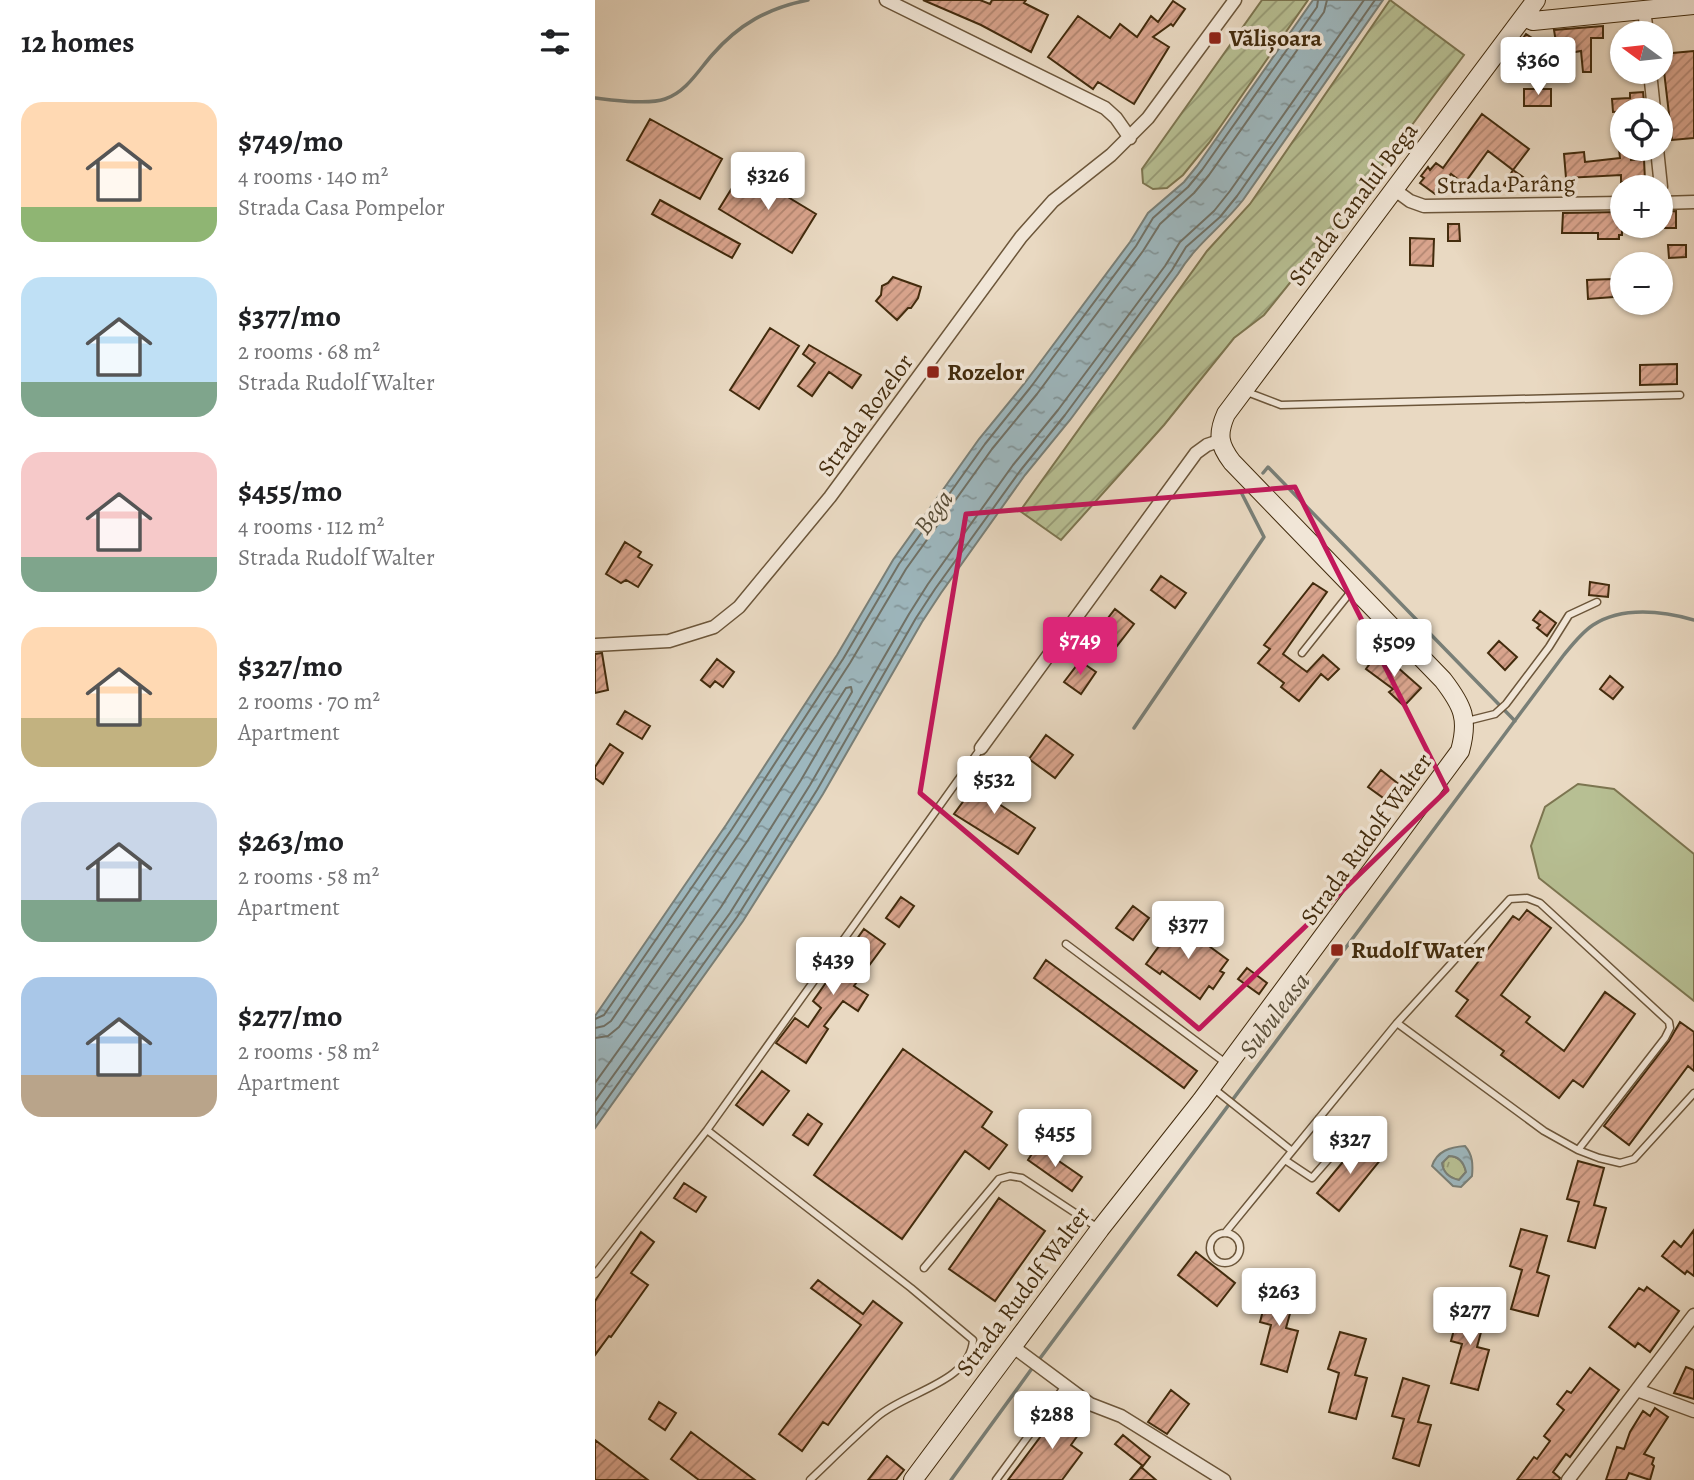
<!DOCTYPE html>
<meta charset="utf-8">
<style>
body{margin:0;font-family:Alegreya,serif;background:#f2f2f2;color:#202124;height:100vh;display:flex;flex-direction:column;font-size:26px;white-space:nowrap}
*{box-sizing:border-box;margin:0}
p{font-size:23px;color:#757577}
.icon{flex:none;width:38px;height:38px;fill:none;stroke:currentColor;stroke-width:2;stroke-linecap:round;stroke-linejoin:round}
.map{position:relative;flex:1;overflow:hidden}
.drawer{display:flex;flex-direction:column;background:#fff;width:595px}
.drawer>*{flex:none}
.needle{width:46px;rotate:285deg}
.buttons{position:absolute;left:1015px;top:21px;display:grid;gap:14px}
.buttons a{display:grid;place-items:center;width:63px;height:63px;border-radius:50%;background:#fff;box-shadow:0 2px 5px #0004;font-size:35px}
.price{position:absolute;translate:-50% -60px;padding:0 16px;border-radius:7px;background:#fff;color:#222;font-size:23px;line-height:46px;filter:drop-shadow(0 2px 4px #0008)}
.price::after{content:'';position:absolute;left:50%;top:42px;width:21px;height:16px;margin-left:-10px;background:inherit;clip-path:polygon(0 0,100% 0,50% 100%)}
.price.active{background:#db2777;color:#fff}
ul{padding:0;list-style:none}
li{display:flex;align-items:center;gap:21px;height:175px;padding:0 21px}
li span{display:grid;place-items:center;flex:none;width:196px;height:140px;border-radius:21px;color:#555}
li>.icon{margin-inline-start:auto}
span .icon{width:84px;height:84px;fill:#fffc;stroke-width:1}
li b{font-size:30px}
h2{display:flex;justify-content:space-between;align-items:center;height:84px;padding:0 21px;font-size:30px}
main{display:flex;flex:1;min-height:0}
.map>svg:first-child{display:block}
.grass{fill:url(#grass-tufts);stroke:#7c7550;stroke-width:2}
.garden{fill:url(#garden-furrows);stroke:#7c7550;stroke-width:2}
.pitch{fill:#b7bf93;stroke:#7c7550;stroke-width:2}
.water{fill:url(#water-ripples);stroke:#797f77;stroke-width:2;fill-rule:evenodd}
.lines{fill:none;stroke-linecap:round;stroke-linejoin:round}
.shore{stroke:#707166;stroke-width:2}
.stream{stroke:#797f77;stroke-width:3.5}
.building{fill:url(#building-hatch);stroke:#422b0d;stroke-width:2}
.lane-casing{stroke:#6c563a;stroke-width:9}
.street-casing{stroke:#6c563a;stroke-width:15}
.secondary-casing{stroke:#422b0d;stroke-width:20}
.lane{stroke:#f1e6d7;stroke-width:6}
.street{stroke:#f1e6d7;stroke-width:12}
.secondary{stroke:#f1e6d7;stroke-width:18}
.marked{fill:none;stroke:#c2185b;stroke-width:5;stroke-linejoin:round}
.poi-dot{fill:#8f2418;stroke:#f1e6d7;stroke-width:2.5}
.labels{text-anchor:middle;stroke-width:7;stroke-linejoin:round;paint-order:stroke}
.poi-label{font-size:24px;font-weight:bold;fill:#422b0d;stroke:#f1e6d7;text-anchor:start}
.street-label{font-size:24px;fill:#422b0d;stroke:#f1e6d7}
.water-label{font-size:26px;font-style:italic;fill:#594e39;stroke:#f1e6d7}
</style>
<main>
<section class="drawer">
<h2>12 homes<svg class="icon" aria-label="filters" viewBox="0 0 24 24"><path d="M4 7h16M4 17h16"/><circle cx="9" cy="7" r="2"/><circle cx="15" cy="17" r="2"/></svg></h2>
<ul>
<li><span style="background:linear-gradient(#ffd9b3 75%,#8fb573 0)"><svg class="icon" aria-label="home" viewBox="0 0 24 24"><path d="M3 11l9-7 9 7M6 9v11h12V9"/></svg></span><div><b>$749/mo</b><p>4 rooms · 140 m²</p><p>Strada Casa Pompelor</p></div></li>
<li><span style="background:linear-gradient(#bfe0f5 75%,#7fa58c 0)"><svg class="icon" aria-label="home" viewBox="0 0 24 24"><path d="M3 11l9-7 9 7M6 9v11h12V9"/></svg></span><div><b>$377/mo</b><p>2 rooms · 68 m²</p><p>Strada Rudolf Walter</p></div></li>
<li><span style="background:linear-gradient(#f6c9c9 75%,#7fa58c 0)"><svg class="icon" aria-label="home" viewBox="0 0 24 24"><path d="M3 11l9-7 9 7M6 9v11h12V9"/></svg></span><div><b>$455/mo</b><p>4 rooms · 112 m²</p><p>Strada Rudolf Walter</p></div></li>
<li><span style="background:linear-gradient(#ffd9b3 65%,#c2b280 0)"><svg class="icon" aria-label="home" viewBox="0 0 24 24"><path d="M3 11l9-7 9 7M6 9v11h12V9"/></svg></span><div><b>$327/mo</b><p>2 rooms · 70 m²</p><p>Apartment</p></div></li>
<li><span style="background:linear-gradient(#c9d6e8 70%,#7fa58c 0)"><svg class="icon" aria-label="home" viewBox="0 0 24 24"><path d="M3 11l9-7 9 7M6 9v11h12V9"/></svg></span><div><b>$263/mo</b><p>2 rooms · 58 m²</p><p>Apartment</p></div></li>
<li><span style="background:linear-gradient(#a9c7e8 70%,#b9a48a 0)"><svg class="icon" aria-label="home" viewBox="0 0 24 24"><path d="M3 11l9-7 9 7M6 9v11h12V9"/></svg></span><div><b>$277/mo</b><p>2 rooms · 58 m²</p><p>Apartment</p></div></li>
</ul>
</section>
<div class="map">
<svg width="1099" height="1480" viewBox="0 0 1099 1480">
<defs>
<pattern id="grass-tufts" width="24" height="20" patternUnits="userSpaceOnUse" patternTransform="scale(1.75)"><rect width="24" height="20" fill="#b7bf93"/><path d="M3 7l-1-3M5 7V3M7 7l1-3M15 17l-1-3M17 17v-4M19 17l1-3" fill="none" stroke="#969b76"/></pattern>
<pattern id="garden-furrows" width="10" height="10" patternUnits="userSpaceOnUse" patternTransform="scale(1.75)"><rect width="10" height="10" fill="#b7bf93"/><path d="M-1 1l2-2M0 10L10 0M9 11l2-2" fill="none" stroke="#969b76"/></pattern>
<pattern id="water-ripples" width="26" height="14" patternUnits="userSpaceOnUse" patternTransform="scale(1.75)"><rect width="26" height="14" fill="#9db7be"/><path d="M2 4q2-2 4 0t4 0M15 11q2-2 4 0t4 0" fill="none" stroke="#829599"/></pattern>
<pattern id="building-hatch" width="6" height="6" patternUnits="userSpaceOnUse" patternTransform="scale(1.75)"><rect width="6" height="6" fill="#d9a48d"/><path d="M-1 1l2-2M0 6l6-6M5 7l2-2" fill="none" stroke="#b28672"/></pattern>
</defs>
<rect width="100%" height="100%" fill="#e9d9c2"/>
<filter id="stains"><feTurbulence type="fractalNoise" baseFrequency=".00286" numOctaves="4"/><feColorMatrix values="0 0 0 0 .2 0 0 0 0 .09 0 0 0 0 .02 0 0 0 .5 -.17"/></filter>
<radialGradient id="worn" r=".72"><stop offset=".6" stop-color="#630" stop-opacity="0"/><stop offset="1" stop-color="#630" stop-opacity=".3"/></radialGradient>
<path class="grass" d="M854,1156C864,1156 869,1163 871,1172L864,1180C855,1178 848,1173 847,1163Z"/>
<path class="garden" d="M667,0H713L614,143L588,175L572,188L558,189L548,183L547,169Z
M795,0L869,55L759,203L669,315L639,338L569,425L466,540L425,511L612,251L655,204Z"/>
<path class="pitch" d="M983,784L1019,789L1099,854V1001L944,878L936,846L950,807Z"/>
<path class="water" d="M718,0H788L648,200C626,228 601,244 583,274L475,420L430,475L346,593L327,622L228,794L148,921L0,1128V1016L131,825L242,655L298,560L384,439L429,384L535,242L553,213L589,182L602,166Z
M870,1146C878,1155 878,1165 877,1176L866,1187L858,1186L837,1166C842,1151 855,1147 870,1146ZM854,1156C864,1156 869,1163 871,1172L864,1180C855,1178 848,1173 847,1163Z"/>
<g class="lines">
<path class="shore" d="M0,1019L9,1015L137,829L248,659L304,564L390,444L435,388L541,246L558,218L593,187L607,170L722,7L723,0
M0,1028L9,1026L16,1021L144,834L255,663L311,569L397,449L442,394L548,251L565,224L599,193L614,175L729,12L732,0
M0,1038L13,1036L24,1027L153,840L251,688L256,687L257,692L206,780L126,907L0,1083
M0,1101L135,913L215,785L314,614L333,584L418,465L463,410L570,266L585,242L619,211L635,191L769,0
M0,1116L142,917L222,790L321,618L340,589L425,471L470,415L577,270L591,247L625,217L642,196L780,0"/>
<path class="stream" d="M0,98C18,100 53,105 70,99C91,92 103,71 117,55C144,24 173,8 213,0
M668,473L673,467L920,721
M539,728L669,537L647,494
M443,1361L968,656C977,645 986,633 998,625C1027,606 1068,611 1099,620
M356,1480L438,1367"/>
</g>
<path class="building" d="M328,0H385L395,4L397,0H431L429,3L453,15L436,52L386,25Z
M578,1L590,9L578,26L576,24L558,37L574,47L539,104L503,82L498,89L453,57L483,16L515,38L525,24L542,37L556,16L563,22Z
M1008,26V38H996V72H988L986,51L963,55L959,30Z
M931,34L954,49L947,58L932,60L919,51Z
M1099,51V138L1077,140L1067,54Z
M927,57L944,69L937,79L920,66Z
M929,89H956V106H929Z
M1048,92L1050,110L1018,112L1017,99L1035,98V93Z
M887,114L934,149L918,170L893,151L869,184L856,174L849,183L856,189L853,192L845,188L840,194L825,183L829,178L826,176L833,167L835,170L841,163L848,168Z
M55,119L127,159L105,199L32,160Z
M1024,149H1034L1036,160L1049,159L1050,181L1026,182V175L971,178L969,154L989,152L990,162L1025,158Z
M148,170L221,214L197,253L124,209Z
M918,170L928,177L920,191L909,185Z
M65,200L145,244L137,258L57,214Z
M1081,211V228H1066V212Z
M1027,212V235H1024V239H1003V233H967L968,213Z
M853,224H864L865,241H853Z
M815,238L839,239L838,266L815,265Z
M1073,245H1091V257L1074,258Z
M298,277L326,287L323,298L316,308H313L302,320L281,301L286,295L287,286L293,283Z
M1017,279L1018,297L993,299L992,280Z
M175,328L204,346L164,409L135,390Z
M214,345L266,375L257,388L234,372L217,396L203,386L220,363L208,354Z
M1082,364V384L1045,385V365Z
M30,542L46,552L43,557L57,565L43,587L31,580L26,583L11,574Z
M566,576L591,593L580,608L556,590Z
M995,582L1014,585L1013,597L994,595Z
M718,583L732,592L688,654L712,672L728,655L744,669L733,680L726,674L704,701L686,687L689,683L663,663L675,649L669,645Z
M520,609L539,624L515,655L496,640Z
M945,611L961,623L952,636L942,628L945,625L938,620Z
M904,641L922,657L910,670L893,653Z
M784,651L826,688L809,706L794,692L798,689L771,669Z
M7,653L13,690L0,693V654Z
M122,659L139,672L128,687L120,681L115,687L106,680Z
M485,661L501,672L486,694L469,682Z
M1015,676L1028,687L1018,699L1005,689Z
M30,711L55,726L47,739L22,724Z
M451,735L478,755L460,778L434,759Z
M15,744L28,753L8,784L0,778V767Z
M392,769L405,779L392,796L440,828L423,854L359,814Z
M786,770L806,786L794,802L773,787Z
M306,897L319,906L304,927L291,918Z
M538,906L554,918L538,940L521,928Z
M932,910L956,928L906,995L935,1017L931,1022L969,1051L1010,992L1040,1014L988,1087L978,1080L964,1098L906,1055L909,1051L861,1016L873,1000L861,991L918,916L924,920Z
M583,920L594,928L592,930L633,960L625,971L629,973L618,989L614,986L605,999L567,971L565,974L551,964Z
M269,929L290,944L259,986L273,995L263,1011L248,1001L229,1026L233,1029L211,1063L181,1043L200,1018L213,1027L226,1008L218,1001Z
M451,960L602,1071L589,1088L439,978Z
M652,968L672,983L664,994L643,979Z
M1085,1022L1099,1032V1071L1093,1066L1034,1145L1009,1126L1074,1041Z
M308,1049L397,1112L387,1127L412,1145L394,1169L370,1151L307,1239L219,1175Z
M167,1071L194,1091L168,1125L141,1105Z
M213,1114L227,1124L213,1145L198,1135Z
M766,1140L787,1158L744,1211L722,1193Z
M442,1146L487,1177L477,1191L433,1160Z
M983,1161L1009,1168L999,1205L1011,1208L1000,1248L973,1241L984,1202L972,1199Z
M89,1183L111,1197L101,1212L79,1198Z
M404,1198L450,1231L400,1301L354,1269Z
M926,1229L952,1236L942,1272L954,1276L943,1316L916,1309L927,1270L915,1266Z
M1099,1230V1276L1092,1271L1090,1274L1067,1256L1079,1241L1086,1247Z
M46,1232L59,1242L36,1273L53,1285L16,1337L14,1336L0,1355V1301Z
M601,1252L640,1283L622,1306L583,1275Z
M223,1280L268,1314L278,1301L307,1323L233,1425L228,1422L207,1451L184,1434L266,1325L216,1288Z
M675,1284L701,1292L691,1328L703,1331L692,1372L666,1364L676,1325L665,1322Z
M1052,1287L1084,1311L1055,1352L1043,1343L1040,1347L1014,1327L1044,1288L1049,1291Z
M866,1303L892,1310L882,1347L894,1350L883,1390L856,1383L867,1344L856,1341Z
M745,1332L771,1339L760,1375L772,1378L761,1419L734,1412L744,1373L733,1369Z
M1091,1367L1099,1370V1399L1079,1393Z
M995,1368L1024,1390L975,1457L971,1454L958,1472L965,1478L964,1480H922L939,1457L942,1459L955,1441L949,1436L969,1410L962,1404L972,1391L976,1393Z
M808,1378L834,1386L823,1422L836,1425L824,1466L798,1458L809,1419L797,1416Z
M576,1390L594,1404L572,1434L553,1422Z
M64,1402L81,1413L70,1430L54,1419Z
M467,1408L490,1425L476,1445L487,1453L467,1480H413Z
M1060,1408L1073,1417L1049,1454L1059,1458L1057,1464L1059,1466L1055,1480L1034,1473L1031,1480H1011L1022,1447L1029,1449L1035,1432L1048,1411L1055,1416Z
M96,1432L160,1480H104L76,1459Z
M528,1435L555,1457L548,1466L520,1444Z
M0,1440L53,1480H0Z
M292,1456L309,1470L301,1480H273Z
M546,1467L561,1480H535Z"/>
<g class="lines">
<g class="lane-casing">
<path id="lane" d="M652,392L686,405L1085,395
M707,653L758,589
M872,721L900,714L911,704L954,647L974,615L1002,602
M471,944L632,1064
M802,1023L949,1131L983,1150L1004,1158L1025,1163L1039,1159L1099,1093
M618,1088L697,1151
M112,1130L316,1288L378,1340C375,1383 310,1392 282,1417C259,1437 237,1459 215,1480
M690,1160L717,1178L745,1146L724,1118
M630,1233L802,1023L915,899L932,898L945,903L1074,1022L1075,1028L1070,1038L983,1150
M615 1248a15 15 0 1 1 30 0a15 15 0 1 1-30 0Z
M329,1268L404,1179L415,1176L427,1178L503,1228
M0,1274L112,1130L386,748
M401,1480L470,1386"/>
</g>
<g class="street-casing">
<path id="street" d="M291,0L510,108L521,118L535,138
M1049,10L1052,33
M1055,72L1059,110
M1062,149L1066,187
M800,190L815,201L829,206L1027,203
M1066,203L1099,202
M0,645L74,641L119,627L144,607L235,497L426,237L458,201L516,155L553,118L640,0
M386,748L601,453L612,445L624,441
M417,1346L495,1404L526,1416L629,1480
M1042,1390L1099,1411
M973,1480L1099,1315"/>
</g>
<g class="secondary-casing">
<path id="secondary" d="M929,17L938,21L1099,5
M318,1480L505,1229L606,1101L865,751C874,719 868,706 848,680L637,462C624,445 622,434 631,414L941,0"/>
</g>
<use href="#lane" class="lane"/>
<use href="#street" class="street"/>
<use href="#secondary" class="secondary"/>
</g>
<path class="marked" d="M700,487L852,790L604,1029L325,793L371,514Z"/>
<g class="poi-dot">
<rect x="613" y="31" width="14" height="14" rx="3.5"/>
<rect x="331" y="365" width="14" height="14" rx="3.5"/>
<rect x="735" y="943" width="14" height="14" rx="3.5"/>
</g>
<g class="labels">
<g class="poi-label">
<text x="634" y="46">Vălișoara</text>
<text x="352" y="380">Rozelor</text>
<text x="756" y="958">Rudolf Water</text>
</g>
<g class="street-label">
<text transform="translate(911 184) rotate(-1)" y="8">Strada Parâng</text>
<text transform="translate(758 204) rotate(-53)" y="8">Strada Canalul Bega</text>
<text transform="translate(270 415) rotate(-54)" y="8">Strada Rozelor</text>
<text transform="translate(771 839) rotate(-54)" y="8">Strada Rudolf Walter</text>
<text transform="translate(428 1291) rotate(-53)" y="8">Strada Rudolf Walter</text>
</g>
<g class="water-label">
<text transform="translate(338 512) rotate(-54)" y="9">Bega</text>
<text transform="translate(679 1015) rotate(-53)" y="9">Subuleasa</text>
</g>
</g>
<rect width="100%" height="100%" filter="url(#stains)"/>
<rect width="100%" height="100%" fill="url(#worn)"/>
</svg>
<div class="buttons">
<a><svg class="needle" viewBox="-14 -14 28 28"><path d="M0-13l5 13h-10z" fill="#e53935"/><path d="M0 13l5-13h-10z" fill="#757577"/></svg></a>
<a><svg class="icon" aria-label="locate" viewBox="0 0 24 24"><circle cx="12" cy="12" r="6"/><path d="M12 2v4M12 18v4M2 12h4M18 12h4"/></svg></a>
<a>+</a>
<a>−</a>
</div>
<b class="price" style="left:943px;top:97px">$360</b>
<b class="price" style="left:173px;top:212px">$326</b>
<b class="price active" style="left:485px;top:677px">$749</b>
<b class="price" style="left:799px;top:679px">$509</b>
<b class="price" style="left:399px;top:816px">$532</b>
<b class="price" style="left:593px;top:961px">$377</b>
<b class="price" style="left:238px;top:997px">$439</b>
<b class="price" style="left:460px;top:1169px">$455</b>
<b class="price" style="left:755px;top:1176px">$327</b>
<b class="price" style="left:684px;top:1328px">$263</b>
<b class="price" style="left:875px;top:1347px">$277</b>
<b class="price" style="left:457px;top:1451px">$288</b>
</div>
</main>
